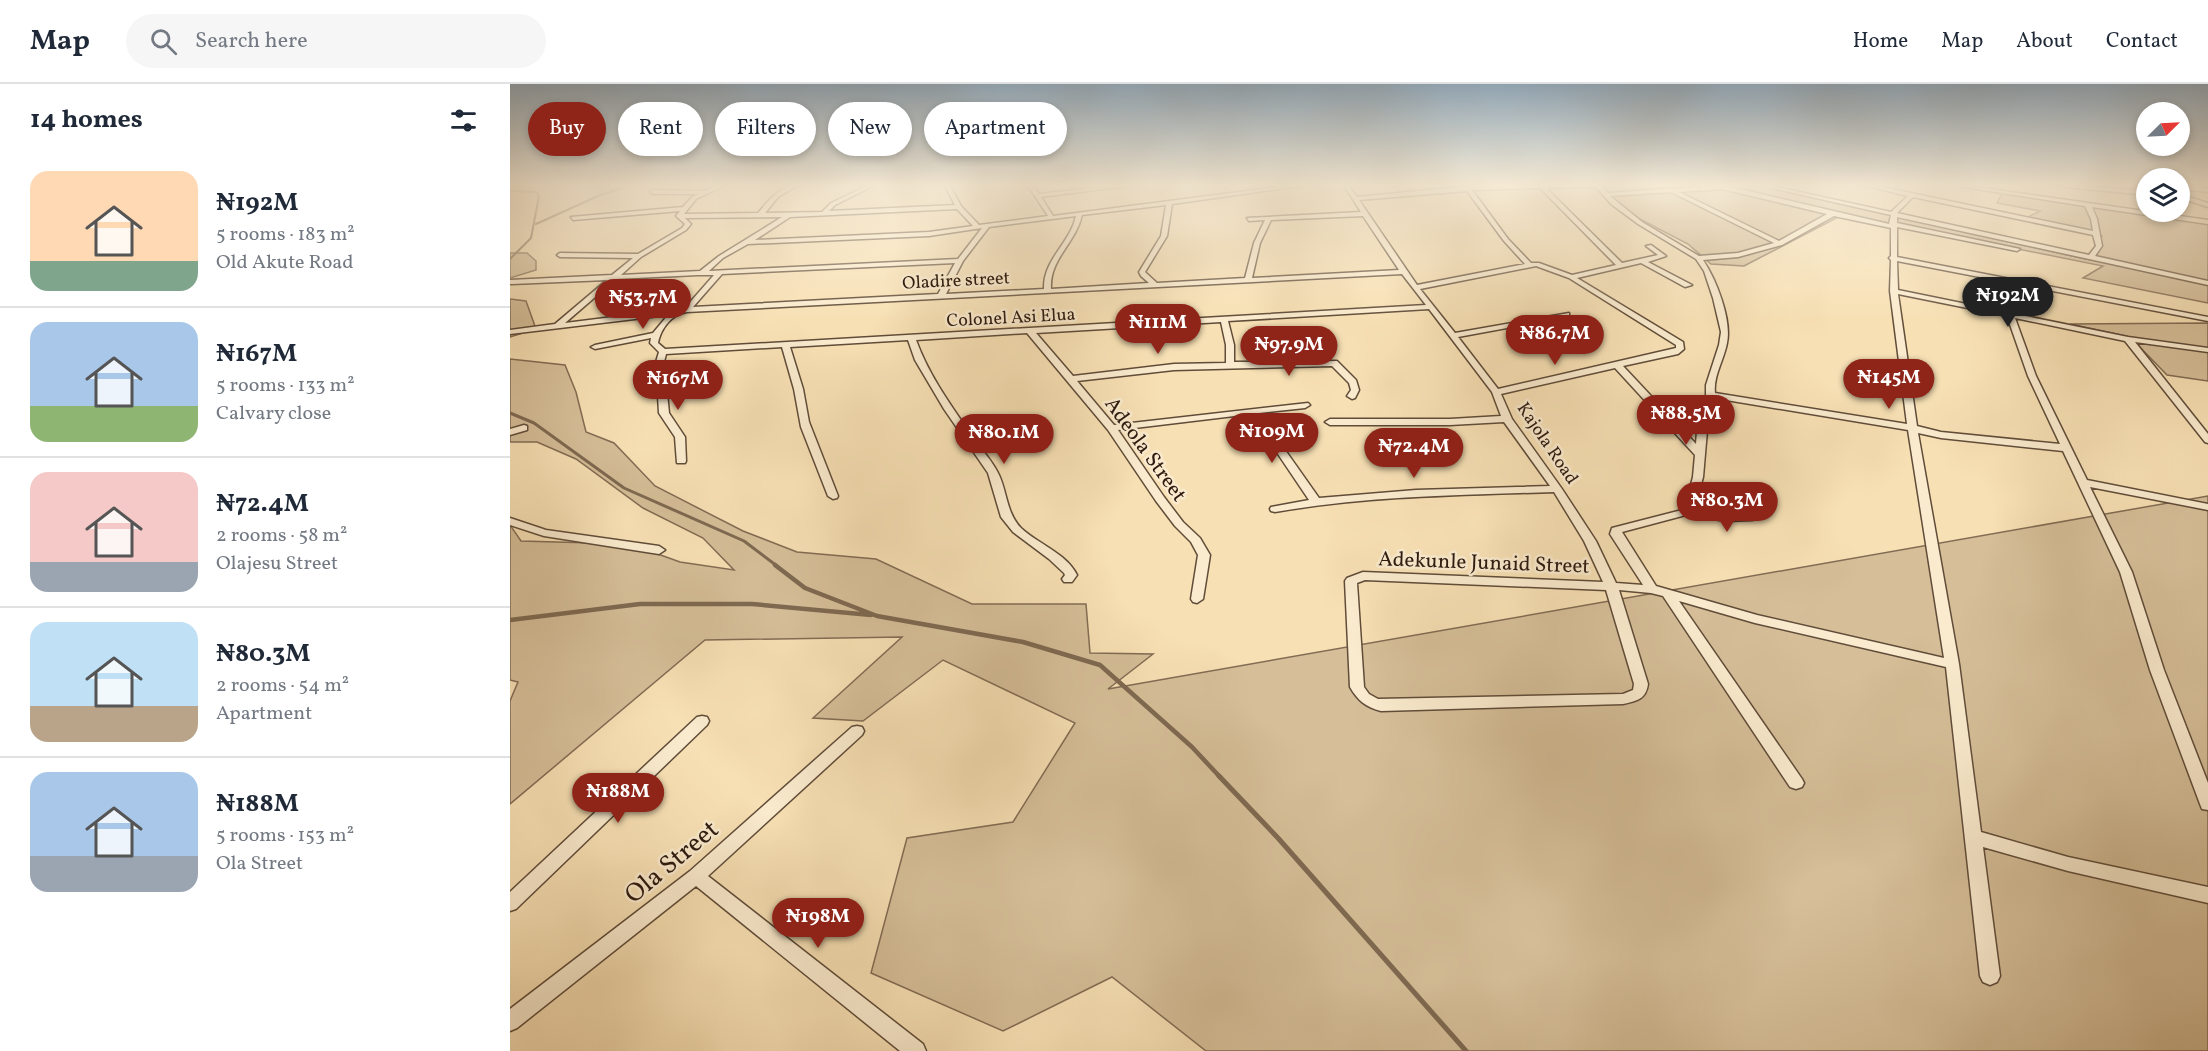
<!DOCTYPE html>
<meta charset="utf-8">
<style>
body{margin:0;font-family:Vollkorn,serif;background:#f6f6f7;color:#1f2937;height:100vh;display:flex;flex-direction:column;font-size:22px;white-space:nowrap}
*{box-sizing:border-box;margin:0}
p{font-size:20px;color:#747a83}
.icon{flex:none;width:33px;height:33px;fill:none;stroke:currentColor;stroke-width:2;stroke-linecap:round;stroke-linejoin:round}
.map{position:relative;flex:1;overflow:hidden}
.sheet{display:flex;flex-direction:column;background:#fff;width:510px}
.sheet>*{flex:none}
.guide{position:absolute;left:18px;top:18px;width:570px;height:54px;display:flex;gap:12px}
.needle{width:39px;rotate:66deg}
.buttons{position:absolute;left:1626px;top:18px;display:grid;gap:12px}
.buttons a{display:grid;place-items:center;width:54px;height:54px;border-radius:50%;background:#fff;box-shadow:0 3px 9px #0003;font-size:30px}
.price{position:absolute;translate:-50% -51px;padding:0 14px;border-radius:21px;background:#8f2418;color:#fff;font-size:20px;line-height:39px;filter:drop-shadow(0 2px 3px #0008)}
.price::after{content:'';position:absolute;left:50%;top:36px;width:18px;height:14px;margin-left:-9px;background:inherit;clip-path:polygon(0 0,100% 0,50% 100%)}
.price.current{background:#222;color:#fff}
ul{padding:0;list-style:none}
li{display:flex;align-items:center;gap:18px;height:150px;padding:0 30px}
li+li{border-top:2px solid #e0e1e3}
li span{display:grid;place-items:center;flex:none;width:168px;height:120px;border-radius:18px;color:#555}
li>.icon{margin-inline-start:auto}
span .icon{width:72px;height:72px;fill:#fffc;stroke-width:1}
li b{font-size:26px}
h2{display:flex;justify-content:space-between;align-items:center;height:72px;padding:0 30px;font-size:26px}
.pill{padding:0 21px;border-radius:27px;background:#fff;box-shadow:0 3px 9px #0003;font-size:21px;line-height:54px}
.pill.current{background:#8f2418;color:#fff}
header{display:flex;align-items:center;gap:36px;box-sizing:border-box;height:84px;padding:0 30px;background:#fff;border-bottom:2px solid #e0e1e3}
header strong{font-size:28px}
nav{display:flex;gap:33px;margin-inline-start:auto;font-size:21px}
.search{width:420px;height:54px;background:#f6f6f7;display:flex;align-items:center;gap:15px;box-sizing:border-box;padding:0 21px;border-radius:33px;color:#747a83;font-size:22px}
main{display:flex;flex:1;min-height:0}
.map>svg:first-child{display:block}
.green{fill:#d5be98;stroke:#826c54;stroke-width:1.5}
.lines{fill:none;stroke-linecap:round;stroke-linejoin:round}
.stream-far3{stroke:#7e6951;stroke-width:2}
.stream-far2{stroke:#7e6951;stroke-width:3}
.stream-far1{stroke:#7e6951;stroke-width:4.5}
.stream{stroke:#7e6951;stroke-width:5}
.minor-casing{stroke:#604c39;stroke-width:3}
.minor{fill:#faebce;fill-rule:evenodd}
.labels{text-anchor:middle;stroke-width:5;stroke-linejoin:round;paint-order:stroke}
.far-street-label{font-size:18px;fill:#2e1a10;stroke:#faebce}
.street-label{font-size:21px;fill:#2e1a10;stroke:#faebce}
.near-street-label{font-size:26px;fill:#2e1a10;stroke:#faebce}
</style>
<header>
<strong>Map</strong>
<div class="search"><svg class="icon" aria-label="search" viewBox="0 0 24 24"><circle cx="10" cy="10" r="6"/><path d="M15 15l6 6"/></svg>Search here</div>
<nav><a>Home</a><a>Map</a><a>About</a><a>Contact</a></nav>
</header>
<main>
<section class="sheet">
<h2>14 homes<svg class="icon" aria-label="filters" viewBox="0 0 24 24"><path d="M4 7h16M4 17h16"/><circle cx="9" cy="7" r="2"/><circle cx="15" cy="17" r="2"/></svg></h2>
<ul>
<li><span style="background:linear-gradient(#ffd9b3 75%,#7fa58c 0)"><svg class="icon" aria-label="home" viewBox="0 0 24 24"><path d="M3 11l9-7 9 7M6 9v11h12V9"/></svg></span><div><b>₦192M</b><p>5 rooms · 183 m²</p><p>Old Akute Road</p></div></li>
<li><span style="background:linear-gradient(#a9c7e8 70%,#8fb573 0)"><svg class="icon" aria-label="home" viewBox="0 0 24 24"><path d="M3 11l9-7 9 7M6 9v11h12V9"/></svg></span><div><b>₦167M</b><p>5 rooms · 133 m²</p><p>Calvary close</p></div></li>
<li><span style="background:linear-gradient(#f6c9c9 75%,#9aa5b1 0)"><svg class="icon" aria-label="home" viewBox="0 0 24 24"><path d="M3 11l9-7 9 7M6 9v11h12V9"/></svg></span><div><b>₦72.4M</b><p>2 rooms · 58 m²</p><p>Olajesu Street</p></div></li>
<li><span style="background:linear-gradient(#bfe0f5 70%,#b9a48a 0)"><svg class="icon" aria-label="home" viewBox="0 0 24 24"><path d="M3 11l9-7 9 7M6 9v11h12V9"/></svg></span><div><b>₦80.3M</b><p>2 rooms · 54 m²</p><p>Apartment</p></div></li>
<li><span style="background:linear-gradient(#a9c7e8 70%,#9aa5b1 0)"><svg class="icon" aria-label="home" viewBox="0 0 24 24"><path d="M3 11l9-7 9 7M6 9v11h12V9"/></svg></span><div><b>₦188M</b><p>5 rooms · 153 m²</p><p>Ola Street</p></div></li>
</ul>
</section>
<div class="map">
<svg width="1698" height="967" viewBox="0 0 1698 967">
<rect width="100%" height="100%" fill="#f7e0b4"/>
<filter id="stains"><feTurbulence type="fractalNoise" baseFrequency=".00333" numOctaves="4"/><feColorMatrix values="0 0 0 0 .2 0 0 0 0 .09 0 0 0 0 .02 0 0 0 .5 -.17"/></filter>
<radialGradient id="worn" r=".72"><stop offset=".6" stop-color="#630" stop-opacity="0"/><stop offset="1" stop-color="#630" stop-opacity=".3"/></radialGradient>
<path class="green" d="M1091,100H1241L1580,176L1592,152L1514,135L1530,127L1487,119L1493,108L1698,138V219L1573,194L1593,182L1334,130L1234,182L1201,180L1178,160L1130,135L1109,120Z
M0,169H17L26,177V186L0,194Z
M0,215L16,217L26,245L0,253Z
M1698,239V297L1657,291L1620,253L1560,240Z
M0,275L55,281L66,308L76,348L104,359L145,402L233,447L287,468L366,475L462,520H576L580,569L643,570L598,605L1698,412V967H696L602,893L493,947L361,889L397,754L503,738L565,639L433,576L353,637L303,634L392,553L195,556L0,720V617L8,598L0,596V441L11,457L83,459L134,465L170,478L224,486L193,454L133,424L66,375L27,358H0Z"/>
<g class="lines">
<path class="stream-far3" d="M0,107L26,108L29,112L21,154L0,175
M26,140L88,112L124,100"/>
<path class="stream-far2" d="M0,329L24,339L114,404L234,457L267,482"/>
<path class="stream-far1" d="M265,481L295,504L367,532L513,558L590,581L682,663L710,693
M0,536L130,520H242L361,531"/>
<path class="stream" d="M709,692L768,754L956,967"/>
<g class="minor-casing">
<path id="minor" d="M211,100H218L186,115L174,130L248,129C258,117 273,99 290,100L268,113L255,129L312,128L321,119L361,100H367L325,121L319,127L445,121L434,100H439L451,122L469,141L538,132L517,100H521L529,110L618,100H632L531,113L543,132L792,100H805L662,120L657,152L635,188L647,199L735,194L744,159L755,136L739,137L737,134L851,128L833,100H837L847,113L958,102L1090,100L1098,109L1212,101L1379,140L1381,131L1244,100H1253L1381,128L1398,112L1349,100H1358L1583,147L1581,135L1575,122L1434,100H1445L1698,136V140L1582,123L1587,135L1592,162L1585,172L1698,197V201L1387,133V139L1510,165L1507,167L1387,143V173L1698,233V237L1387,177L1388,206L1618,253L1698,264V268L1625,258L1698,350V359L1695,358L1615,257L1505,234L1526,292L1577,396L1698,420V426L1580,403L1622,488L1654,586L1698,699V726L1692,725L1690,720L1640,586L1610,488L1553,367L1431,354L1408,349L1449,580L1471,748L1558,773L1698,803V819L1558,787L1473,763L1490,892L1487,898L1480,901L1473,898L1470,892L1436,583L1245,539L1169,517L1292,695L1294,699L1292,703L1286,705L1280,703L1153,512L1141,509L1109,506L1138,600C1136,615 1127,617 1113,620L871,627C856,623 848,617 840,603L835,497L837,494L853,488L1093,498L1074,457L1044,408C950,411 857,412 765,428L761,427L760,425L761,423L799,416L741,330L608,346L654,413L673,438L690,454L700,471L693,515L687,519L683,518L681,515L688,471L681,458L665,442L646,417L598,346L517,249L406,256C419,292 442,323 464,355C472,366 482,377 488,389C497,406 496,429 511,444C528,460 556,469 567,491L562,498H554L552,495L555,491L554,489L539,475L503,448L491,433L478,389L434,325L405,276L398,256L280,263L293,305L299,338L328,412L327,414L323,415L318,412L291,343L284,305L272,263L156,270L154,278L159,329L175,353L176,377L175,379H167L165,353L149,329L146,278L149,268L140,259L141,254L85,265L81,263L85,261L143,249L158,231L0,250V246L45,240L97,196L2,200H0V196L102,191L123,174L50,173L47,171L50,169L128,170L172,144L175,140L166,132L170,127L63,136L61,133L173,123L182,113L189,110H143L140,108L143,106L194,107ZM1086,103L1101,120L1128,140L1186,175L1194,187L1203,214L1211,248L1209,261L1196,301V311L1188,335L1186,360L1113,282L1168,270L1174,265L1173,258L1067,194L1131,179L1175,203L1182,201L1138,178L1156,172L1141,161L1136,162L1148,171L1112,179L1036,104ZM1030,104L1106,181L1062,191L1029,179H1021L998,155L962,106ZM1212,105L1317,130L1269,157L1169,108ZM957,107L994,157L1015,180L907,201L849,116ZM1162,108L1163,109L1264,159L1228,169L1189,172L1132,138L1100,112ZM1403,113L1583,151L1586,162L1579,171L1387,129ZM656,121L651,152L629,188L631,192L639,199L541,205C539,175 566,159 572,131ZM447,125L463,142L419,148L245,156L280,133ZM566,132C560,160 533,175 534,205L436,210L453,177L479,143ZM853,132L889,186L742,194L750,159L761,136ZM1324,132L1381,144V172L1379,174L1381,176L1380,207L1397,340L1205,309C1203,292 1214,276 1217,259C1222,236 1206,195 1193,176L1228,173L1272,161ZM272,133L209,172L190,187L111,191L131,173L176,146L181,140L175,134ZM472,144L448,175L199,187L213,174L238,160L419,152ZM445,179L428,210L183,223L212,190ZM1026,182L1059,194L1166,261V264L988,305L948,253L1056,233H1059V229L945,249L910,205ZM892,190L916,221L155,265L148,259C151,244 162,230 177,228ZM188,191H204L175,224L55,239L106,195ZM1388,210L1497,232L1518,292L1550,360L1431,348L1407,342ZM919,225L982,308L991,332L940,335H820L815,338L820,341H940L994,338L1040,402L906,406L809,414L749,329L795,324L800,321L798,319L604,341L567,297L664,286L822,282L839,299L841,306L837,312L842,315L845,314L849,306L846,296L827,277L724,278V261L718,237ZM711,238L716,261V279L664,280L563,292L526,249ZM1105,284L1185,371L1183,393L1175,423L1172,426L1102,444L1100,450L1133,501L1106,499L1086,457L1052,405L1002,335L991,310ZM1204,314L1398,346L1434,574L1247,531L1146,502L1112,448L1176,431L1216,437L1242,436L1246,435L1254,427L1248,424L1239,430L1216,431L1184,426L1193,393L1198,335ZM855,496L1096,506L1124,600L1123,606L1113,610L868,615L859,610L854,603L847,499Z
M1528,100H1545L1636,107V111Z
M1670,101L1698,104V108L1670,105Z
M1670,110L1698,119V123L1670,114Z
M14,341L17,342V346L0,351V345Z
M0,434L36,446L149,462L155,466L149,470L34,452L0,441Z
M192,632L197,633L199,637L197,641L6,825L0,827V808L187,633Z
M347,642L352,643L354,647L352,651L198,792L413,960L416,967H390L186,802L7,944L0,947V925L180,787L342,643Z"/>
</g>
<use href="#minor" class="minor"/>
</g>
<linearGradient id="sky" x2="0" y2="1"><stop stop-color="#93abbd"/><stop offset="0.43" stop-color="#fbf1dd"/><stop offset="1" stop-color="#fbf1dd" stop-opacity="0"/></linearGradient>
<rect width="1698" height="235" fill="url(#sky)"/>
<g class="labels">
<g class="far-street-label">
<text transform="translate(446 196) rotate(-3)" y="6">Oladire street</text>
<text transform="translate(501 233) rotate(-3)" y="6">Colonel Asi Elua</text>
<text transform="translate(1038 359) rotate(56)" y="6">Kajola Road</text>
</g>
<g class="street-label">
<text transform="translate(636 365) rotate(54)" y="7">Adeola Street</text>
<text transform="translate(974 478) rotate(2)" y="7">Adekunle Junaid Street</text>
</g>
<g class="near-street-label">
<text transform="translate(161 777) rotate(-40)" y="9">Ola Street</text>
</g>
</g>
<rect width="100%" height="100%" filter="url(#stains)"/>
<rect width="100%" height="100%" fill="url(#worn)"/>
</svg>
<div class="buttons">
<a><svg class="needle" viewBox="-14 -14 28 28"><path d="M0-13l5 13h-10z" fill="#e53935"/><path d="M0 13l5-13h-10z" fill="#747a83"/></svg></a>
<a><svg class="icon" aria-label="layers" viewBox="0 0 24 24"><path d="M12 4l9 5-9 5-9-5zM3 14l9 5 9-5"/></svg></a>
</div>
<b class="price current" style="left:1498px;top:244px">₦192M</b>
<b class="price" style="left:133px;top:246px">₦53.7M</b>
<b class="price" style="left:648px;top:271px">₦111M</b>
<b class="price" style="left:1045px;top:282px">₦86.7M</b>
<b class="price" style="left:779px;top:293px">₦97.9M</b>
<b class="price" style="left:1379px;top:326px">₦145M</b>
<b class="price" style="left:168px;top:327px">₦167M</b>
<b class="price" style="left:1176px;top:362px">₦88.5M</b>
<b class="price" style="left:762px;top:380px">₦109M</b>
<b class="price" style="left:494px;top:381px">₦80.1M</b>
<b class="price" style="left:904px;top:395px">₦72.4M</b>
<b class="price" style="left:1217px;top:449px">₦80.3M</b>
<b class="price" style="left:108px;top:740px">₦188M</b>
<b class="price" style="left:308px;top:865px">₦198M</b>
<div class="guide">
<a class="pill current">Buy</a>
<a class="pill">Rent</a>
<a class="pill">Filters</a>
<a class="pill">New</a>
<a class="pill">Apartment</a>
</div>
</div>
</main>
